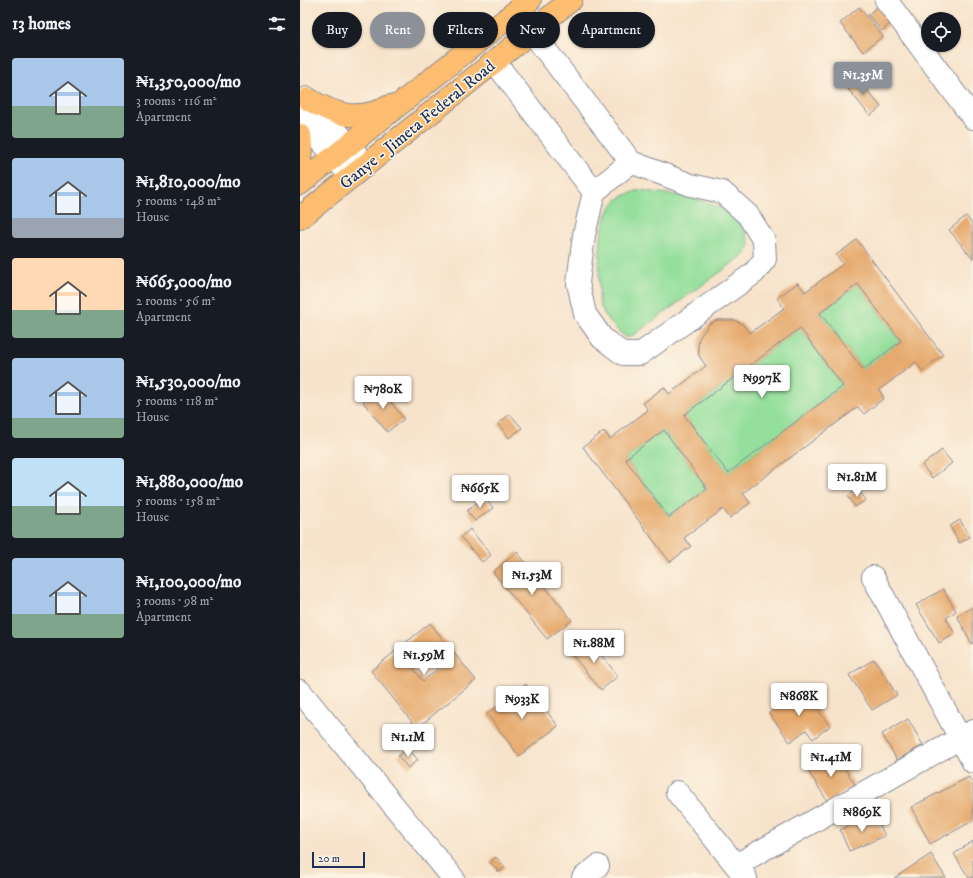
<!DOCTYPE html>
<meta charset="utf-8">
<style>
body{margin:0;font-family:"IM FELL DW Pica",serif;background:#20242c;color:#f1f3f6;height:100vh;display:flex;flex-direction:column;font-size:15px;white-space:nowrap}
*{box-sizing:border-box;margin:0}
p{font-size:13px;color:#9ea1a6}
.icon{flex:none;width:22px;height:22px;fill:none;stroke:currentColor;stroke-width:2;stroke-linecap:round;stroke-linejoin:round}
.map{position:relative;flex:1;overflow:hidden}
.side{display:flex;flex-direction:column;background:#171b24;width:300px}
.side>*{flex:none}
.hud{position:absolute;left:12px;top:12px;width:380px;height:36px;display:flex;gap:8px}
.fabs{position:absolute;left:621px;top:12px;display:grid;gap:8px}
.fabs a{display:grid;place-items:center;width:40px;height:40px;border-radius:50%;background:#171b24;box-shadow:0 1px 3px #0004;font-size:20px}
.scale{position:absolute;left:12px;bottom:10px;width:53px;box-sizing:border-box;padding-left:4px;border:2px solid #1b2f5e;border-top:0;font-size:11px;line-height:14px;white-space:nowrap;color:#1b2f5e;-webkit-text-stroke:3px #fcf5e5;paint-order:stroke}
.price{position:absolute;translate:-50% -34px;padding:0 9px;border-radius:4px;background:#fff;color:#222;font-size:13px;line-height:26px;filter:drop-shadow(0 1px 2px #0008)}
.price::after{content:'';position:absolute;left:50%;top:24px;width:12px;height:9px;margin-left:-6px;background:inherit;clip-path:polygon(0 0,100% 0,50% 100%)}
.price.active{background:#8c9099;color:#fff}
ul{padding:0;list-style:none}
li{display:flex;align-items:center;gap:12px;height:100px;padding:0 12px}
li span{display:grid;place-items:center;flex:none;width:112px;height:80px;border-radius:4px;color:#555}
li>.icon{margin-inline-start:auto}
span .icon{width:48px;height:48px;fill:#fffc;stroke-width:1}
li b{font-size:17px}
h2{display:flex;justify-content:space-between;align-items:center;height:48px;padding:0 12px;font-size:17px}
.tag{padding:0 14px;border-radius:18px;background:#171b24;box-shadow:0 1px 3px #0004;font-size:14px;line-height:36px}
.tag.active{background:#8c9099;color:#fff}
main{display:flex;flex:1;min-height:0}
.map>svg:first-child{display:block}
.green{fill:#94df9c;stroke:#58877d}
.building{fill:#e6aa6e;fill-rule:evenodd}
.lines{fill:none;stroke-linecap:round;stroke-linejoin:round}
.minor-casing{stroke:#898994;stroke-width:24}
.major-casing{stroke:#898994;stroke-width:24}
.minor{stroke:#fff;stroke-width:22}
.major{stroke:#fcbd6f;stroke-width:22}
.labels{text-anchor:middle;stroke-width:3;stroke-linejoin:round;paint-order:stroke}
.street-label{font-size:17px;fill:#1b2f5e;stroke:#fcf5e5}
</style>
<main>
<section class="side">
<h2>13 homes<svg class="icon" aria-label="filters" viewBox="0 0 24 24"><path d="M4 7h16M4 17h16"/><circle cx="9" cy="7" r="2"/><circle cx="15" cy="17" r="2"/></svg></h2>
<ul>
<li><span style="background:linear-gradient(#a9c7e8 60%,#7fa58c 0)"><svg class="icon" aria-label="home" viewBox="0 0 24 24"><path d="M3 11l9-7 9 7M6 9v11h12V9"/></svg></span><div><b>₦1,350,000/mo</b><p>3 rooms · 116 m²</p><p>Apartment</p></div></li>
<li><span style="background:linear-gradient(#a9c7e8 75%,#9aa5b1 0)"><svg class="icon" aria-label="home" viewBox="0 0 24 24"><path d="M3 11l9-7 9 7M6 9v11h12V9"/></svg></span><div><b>₦1,810,000/mo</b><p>5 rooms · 148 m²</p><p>House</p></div></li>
<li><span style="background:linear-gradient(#ffd9b3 65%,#7fa58c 0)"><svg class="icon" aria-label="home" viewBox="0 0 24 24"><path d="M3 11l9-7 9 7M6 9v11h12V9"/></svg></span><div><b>₦665,000/mo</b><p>2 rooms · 56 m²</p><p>Apartment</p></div></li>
<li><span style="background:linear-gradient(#a9c7e8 75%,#7fa58c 0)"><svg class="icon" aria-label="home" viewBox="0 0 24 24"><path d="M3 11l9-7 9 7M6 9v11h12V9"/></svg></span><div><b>₦1,530,000/mo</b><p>5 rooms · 118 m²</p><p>House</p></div></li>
<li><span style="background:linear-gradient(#bfe0f5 60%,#7fa58c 0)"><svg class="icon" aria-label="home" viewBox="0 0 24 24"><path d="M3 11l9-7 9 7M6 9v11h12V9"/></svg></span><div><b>₦1,880,000/mo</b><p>5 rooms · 158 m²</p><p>House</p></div></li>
<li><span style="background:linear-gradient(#a9c7e8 70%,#7fa58c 0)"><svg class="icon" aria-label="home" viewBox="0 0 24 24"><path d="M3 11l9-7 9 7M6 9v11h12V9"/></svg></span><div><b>₦1,100,000/mo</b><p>3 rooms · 98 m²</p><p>Apartment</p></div></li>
</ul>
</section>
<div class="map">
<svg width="673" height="878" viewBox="0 0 673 878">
<rect width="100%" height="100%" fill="#fcf5e5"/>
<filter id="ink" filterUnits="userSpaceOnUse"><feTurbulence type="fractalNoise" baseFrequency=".025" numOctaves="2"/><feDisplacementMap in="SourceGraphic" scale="8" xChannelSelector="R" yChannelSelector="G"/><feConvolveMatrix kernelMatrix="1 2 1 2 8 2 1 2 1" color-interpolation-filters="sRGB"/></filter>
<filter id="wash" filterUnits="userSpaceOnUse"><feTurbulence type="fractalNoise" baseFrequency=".012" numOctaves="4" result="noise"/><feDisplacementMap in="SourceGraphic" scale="16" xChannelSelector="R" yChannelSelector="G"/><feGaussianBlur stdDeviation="0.9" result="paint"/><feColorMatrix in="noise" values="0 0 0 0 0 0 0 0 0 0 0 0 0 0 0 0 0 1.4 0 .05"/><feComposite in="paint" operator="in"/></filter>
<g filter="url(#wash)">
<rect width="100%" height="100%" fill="#f7e3cb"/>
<path class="green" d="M339,190C380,197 437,196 450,245L445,254L335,334L327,338C314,328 304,317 299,302C300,275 295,218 317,200C323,195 332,193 339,190Z
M558,284L601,341L563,370L520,313Z
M500,328L543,386L428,473L384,415Z
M364,430L407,489L369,517L325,459Z"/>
<g id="blocks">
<path class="building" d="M580,4L594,20L582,31L568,15Z
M559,7L583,36L563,52L540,23Z
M556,77L581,107L570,116L545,85Z
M666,216L673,225V259L649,230Z
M557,240L643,355L622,371L616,362L579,390L584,398L564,414L558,407L443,493L450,503L430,518L423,509L384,538L391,546L370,562L283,447L304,431L310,439L348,410L343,403L364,387L369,394L406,366L399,356L398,347L399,338L409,324L417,320H434L442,324L450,333L484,308L477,298L498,283L505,292L543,264L536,255ZM558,284L601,341L563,370L520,313ZM500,328L543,386L428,473L384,415ZM364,430L407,489L369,517L325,459Z
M80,388L104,419L87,432L63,402Z
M210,414L222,428L209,438L198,424Z
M642,450L652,463L632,478L622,465Z
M558,489L566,500L555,507L548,496Z
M184,497L193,508L175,521L167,511Z
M660,520L670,537L659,543L650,526Z
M170,529L191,555L182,562L161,537Z
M217,552L272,620L247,639L193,572Z
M643,589L656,611L646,618L655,634L639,643L616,605Z
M673,607V643L672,644L657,616Z
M130,623L176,680L117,728L71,671ZM128,654L139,668L123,681L112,667Z
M287,637L318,676L301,690L270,652Z
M574,659L597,695L572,710L549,675Z
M226,684L258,726L219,756L187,714Z
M502,689L530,726L513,739L506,730L490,742L469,713Z
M608,719L623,745L597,760L582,734Z
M108,748L118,760L108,768L98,756Z
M535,754L555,784L528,802L508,771Z
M669,777L673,784V821L630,844L611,807Z
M575,815L585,836L549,851L540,830Z
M673,841V878H669L654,854Z
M631,854L646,878H594Z
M196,857L205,867L199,872L190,862Z"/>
</g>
</g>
<g filter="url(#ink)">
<use href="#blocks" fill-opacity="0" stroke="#898994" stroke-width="1"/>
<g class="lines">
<g class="minor-casing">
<path id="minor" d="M586,0L673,118
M231,31L331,162
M195,62L294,192
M7,98L66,165
M0,115L51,177
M331,162L391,185L422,192L448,215L464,241L465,259L454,273L340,354H323L302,338L285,314L278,283L284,235L294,192Z
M573,577L673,762
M0,691L153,878
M377,792L446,878
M436,865L673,731
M283,878L298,866"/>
</g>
<g class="major-casing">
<path id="major" d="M8,99C36,116 59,122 90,106
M0,135L1,145L0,161
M0,184L230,0
M0,218L271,0"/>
</g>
<use href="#minor" class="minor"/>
<use href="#major" class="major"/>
</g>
</g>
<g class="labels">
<g class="street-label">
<text transform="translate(117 124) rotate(-39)" y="6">Ganye - Jimeta Federal Road</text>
</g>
</g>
</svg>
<div class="fabs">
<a><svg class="icon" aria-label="locate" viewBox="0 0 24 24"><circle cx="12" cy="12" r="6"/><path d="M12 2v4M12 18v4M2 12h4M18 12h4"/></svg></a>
</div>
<div class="scale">20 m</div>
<b class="price active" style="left:563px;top:96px">₦1.35M</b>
<b class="price" style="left:462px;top:399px">₦997K</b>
<b class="price" style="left:83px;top:410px">₦780K</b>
<b class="price" style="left:557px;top:498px">₦1.81M</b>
<b class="price" style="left:180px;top:509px">₦665K</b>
<b class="price" style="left:232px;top:596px">₦1.53M</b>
<b class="price" style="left:294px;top:664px">₦1.88M</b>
<b class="price" style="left:124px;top:676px">₦1.59M</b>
<b class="price" style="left:499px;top:717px">₦868K</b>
<b class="price" style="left:222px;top:720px">₦933K</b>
<b class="price" style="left:108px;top:758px">₦1.1M</b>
<b class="price" style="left:531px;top:778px">₦1.41M</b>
<b class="price" style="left:562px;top:833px">₦869K</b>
<div class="hud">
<a class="tag">Buy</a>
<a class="tag active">Rent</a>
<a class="tag">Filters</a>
<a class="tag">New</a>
<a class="tag">Apartment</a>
</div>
</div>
</main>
